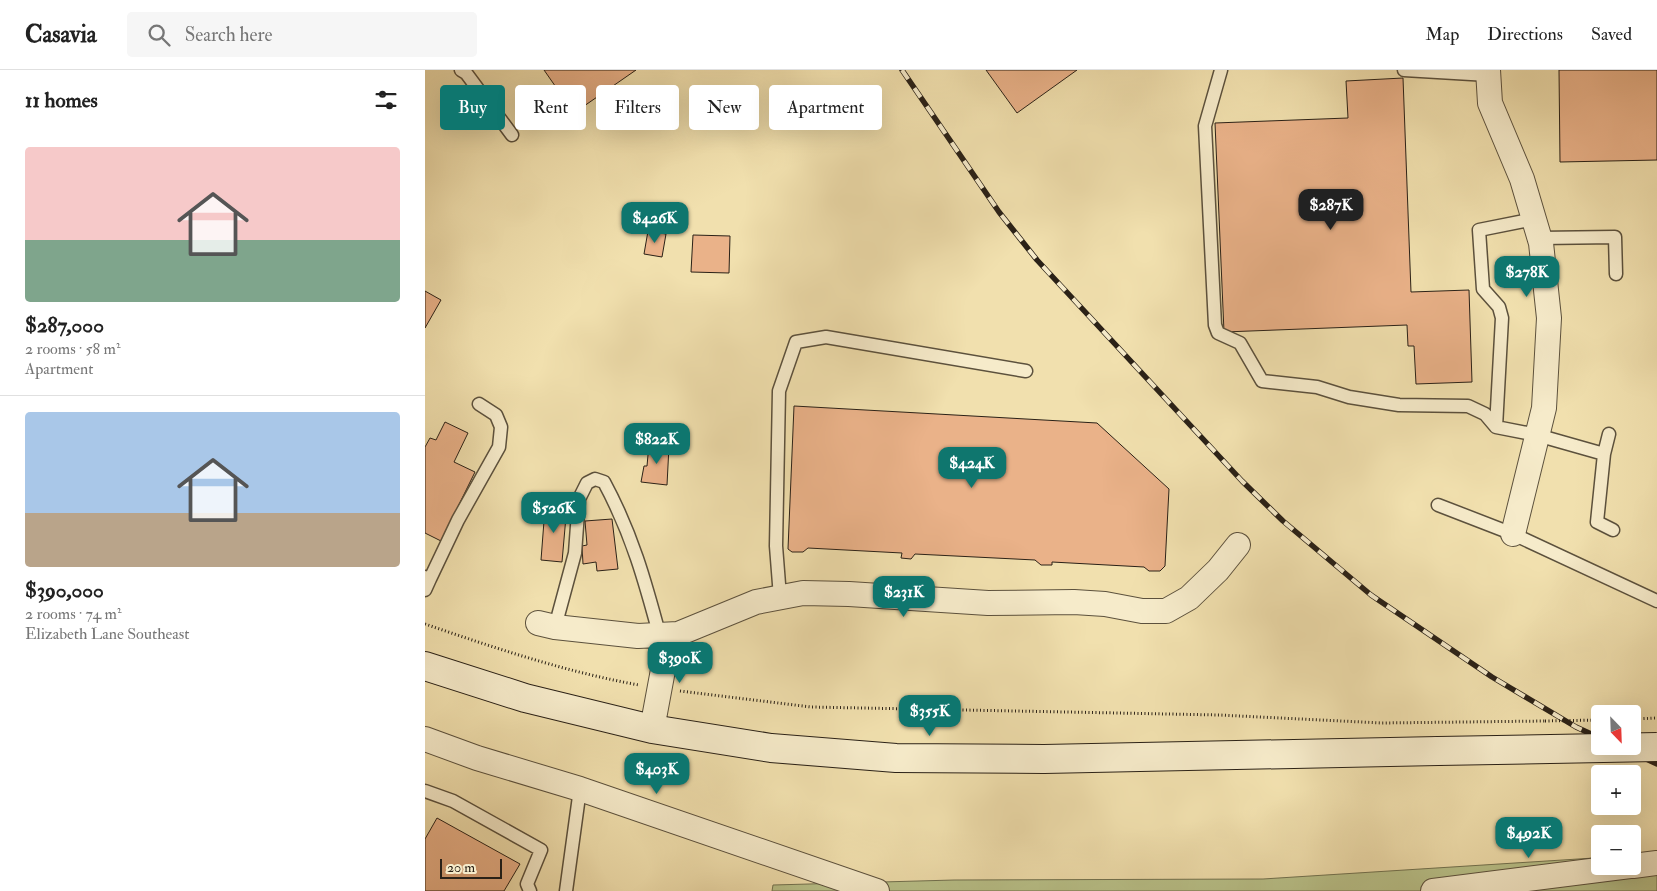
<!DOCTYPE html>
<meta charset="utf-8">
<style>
body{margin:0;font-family:"IM FELL Double Pica",serif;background:#f6f6f6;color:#222;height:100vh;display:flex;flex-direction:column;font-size:19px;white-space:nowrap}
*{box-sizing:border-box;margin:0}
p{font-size:16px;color:#767676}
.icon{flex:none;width:28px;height:28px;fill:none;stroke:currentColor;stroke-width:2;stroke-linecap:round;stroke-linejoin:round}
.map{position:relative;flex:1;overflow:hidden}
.details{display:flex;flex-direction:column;background:#fff;width:425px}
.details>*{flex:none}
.guide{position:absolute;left:15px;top:15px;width:475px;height:45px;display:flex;gap:10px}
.needle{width:32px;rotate:157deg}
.fabs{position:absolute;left:1166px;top:635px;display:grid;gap:10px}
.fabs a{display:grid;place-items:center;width:50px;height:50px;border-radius:5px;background:#fff;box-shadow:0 5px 20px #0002;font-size:25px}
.scale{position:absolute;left:15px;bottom:12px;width:62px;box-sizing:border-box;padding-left:5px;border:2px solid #2a2117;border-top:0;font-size:14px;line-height:18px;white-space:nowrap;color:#2a2117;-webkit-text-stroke:4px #f6ebca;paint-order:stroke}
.price{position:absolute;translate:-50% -42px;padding:0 11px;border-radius:10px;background:#0f766e;color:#fff;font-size:16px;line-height:32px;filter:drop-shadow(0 1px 2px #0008)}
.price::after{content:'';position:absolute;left:50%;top:30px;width:15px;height:11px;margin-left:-8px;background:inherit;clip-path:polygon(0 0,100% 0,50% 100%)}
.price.active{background:#222;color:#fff}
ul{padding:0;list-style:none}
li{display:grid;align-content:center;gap:10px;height:265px;padding:0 25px}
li+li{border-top:1px solid #e0e0e0}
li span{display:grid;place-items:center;height:155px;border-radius:5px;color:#555}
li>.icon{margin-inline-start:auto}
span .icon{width:90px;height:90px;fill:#fffc;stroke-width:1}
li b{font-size:21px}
h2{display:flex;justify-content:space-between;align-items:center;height:60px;padding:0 25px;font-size:21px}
.chip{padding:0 18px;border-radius:5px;background:#fff;box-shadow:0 5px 20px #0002;font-size:18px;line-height:45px}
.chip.active{background:#0f766e;color:#fff}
header{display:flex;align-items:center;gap:30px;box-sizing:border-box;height:70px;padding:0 25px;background:#fff;border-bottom:1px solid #e0e0e0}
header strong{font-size:24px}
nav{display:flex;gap:28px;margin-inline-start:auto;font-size:18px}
.search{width:350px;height:45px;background:#f6f6f6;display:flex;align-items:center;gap:12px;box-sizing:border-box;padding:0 18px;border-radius:5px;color:#767676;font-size:19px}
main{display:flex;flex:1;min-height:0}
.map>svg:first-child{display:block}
.green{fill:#b9c28a;stroke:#727250}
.building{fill:#eab289;stroke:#2a2117}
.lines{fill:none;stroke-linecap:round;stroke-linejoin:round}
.lane-casing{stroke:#5c513d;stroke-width:15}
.street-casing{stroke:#5c513d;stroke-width:26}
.secondary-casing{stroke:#2a2117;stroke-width:30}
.path{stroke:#2a2117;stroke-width:3;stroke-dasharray:1 2.5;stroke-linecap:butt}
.lane{stroke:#f6ebca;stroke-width:12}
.street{stroke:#f6ebca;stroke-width:24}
.secondary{stroke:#f6ebca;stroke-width:28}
.rail-casing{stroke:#2a2117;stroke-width:5.5}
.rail{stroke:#f6ebca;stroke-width:4;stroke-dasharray:11;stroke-linecap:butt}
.secondary-bridge-casing{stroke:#2a2117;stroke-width:30;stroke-linecap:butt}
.path-bridge{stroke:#2a2117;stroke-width:3;stroke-dasharray:1 2.5;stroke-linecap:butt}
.secondary-bridge{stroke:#f6ebca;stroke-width:28}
</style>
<header>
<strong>Casavia</strong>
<div class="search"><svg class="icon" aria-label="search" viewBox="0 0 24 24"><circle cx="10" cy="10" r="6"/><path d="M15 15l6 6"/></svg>Search here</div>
<nav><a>Map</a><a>Directions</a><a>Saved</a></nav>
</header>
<main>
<section class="details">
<h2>11 homes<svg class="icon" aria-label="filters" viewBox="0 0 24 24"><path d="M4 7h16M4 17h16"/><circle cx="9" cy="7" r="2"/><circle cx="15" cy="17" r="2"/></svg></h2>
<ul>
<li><span style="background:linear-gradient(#f6c9c9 60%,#7fa58c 0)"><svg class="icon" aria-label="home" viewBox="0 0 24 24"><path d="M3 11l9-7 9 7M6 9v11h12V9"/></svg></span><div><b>$287,000</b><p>2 rooms · 58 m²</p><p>Apartment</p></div></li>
<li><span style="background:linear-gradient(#a9c7e8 65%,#b9a48a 0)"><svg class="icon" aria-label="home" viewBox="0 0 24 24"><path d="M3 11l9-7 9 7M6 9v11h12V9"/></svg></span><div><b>$390,000</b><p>2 rooms · 74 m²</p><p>Elizabeth Lane Southeast</p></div></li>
</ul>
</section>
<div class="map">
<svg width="1232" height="821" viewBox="0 0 1232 821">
<rect width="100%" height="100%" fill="#f1e0ae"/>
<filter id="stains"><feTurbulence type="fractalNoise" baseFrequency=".004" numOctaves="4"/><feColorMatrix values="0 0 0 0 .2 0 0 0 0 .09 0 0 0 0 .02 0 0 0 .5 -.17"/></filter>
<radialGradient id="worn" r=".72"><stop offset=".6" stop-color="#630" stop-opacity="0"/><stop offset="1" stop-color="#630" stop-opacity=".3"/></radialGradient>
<path class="green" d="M1232,784V821H347L348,815L529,810L838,809Z"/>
<path class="building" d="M119,0H211L149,43Z
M561,0H652L592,43Z
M1134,0H1232V90L1135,92Z
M978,8L986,222L1044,220L1047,312L991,314L989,276H983L982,255L799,262L790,53L923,48L921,11Z
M223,161L241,164L237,187L219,184Z
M268,165L305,166L304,203L266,202Z
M0,221L16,230L0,258Z
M369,336L672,353L744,419L740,496L735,501H724L719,497L627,492V495H616L610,490L490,484L486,489L476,488L477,483L383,478L378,482H367L363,479Z
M20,352L43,363L29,392L50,402L16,471L0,463V377L5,368L11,370Z
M224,374L244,376L242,415L216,412L219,396H222Z
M126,434L142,435L137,492L116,490L119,451L125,452Z
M187,449L193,499L172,501L171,492L158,494L157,476L162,475L160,451Z
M12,748L95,794L79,821H0V769Z"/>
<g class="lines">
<g class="lane-casing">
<path id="lane" d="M36,0L41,3L87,65
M796,0L780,56L790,255L793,263L815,273L837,311L892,317L924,327L974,335L1043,336L1060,344L1071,357
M979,0L1063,5
M1109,149L1054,160L1058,219L1074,237L1077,248L1071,357L1112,365L1179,384L1184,364
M1115,168L1190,167L1191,204
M1179,384L1172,452L1188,460
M1013,435L1088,464L1232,531
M0,507L5,509L33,450L74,377L76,357L71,345L54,334
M0,520L5,509
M355,527L351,476L354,321L371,272L401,267L601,301
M130,557L150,483L154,429L162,413L170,409L179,412C207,464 220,511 235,567
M0,721L28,731L116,780L102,814L105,821
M141,821L155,719"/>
</g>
<g class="street-casing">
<path id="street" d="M1063,0L1065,33L1097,109L1116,173L1124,248L1119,338L1088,464
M113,553L130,557L213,566L253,564L331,532L378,523L424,524L563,533L649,532L680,534L717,541H741L764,528L793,500L813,475
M227,659L238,600L235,567
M0,669L52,688L155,719L452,821
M1208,796L1232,793
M1008,821L1205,796"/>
</g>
<g class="secondary-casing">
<path id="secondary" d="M0,596L100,628L227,659L346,678L471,688L619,689L1013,681"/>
</g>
<path class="path" d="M0,554C70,578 141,602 214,615
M255,621L386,637L794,645L957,653L1120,651
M1208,649L1232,648"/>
<use href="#lane" class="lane"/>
<use href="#street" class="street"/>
<use href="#secondary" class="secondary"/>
<g class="rail-casing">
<path id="rail" d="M477,0L574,142L612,190L817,411L858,451L946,525L1067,607L1151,657L1175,668
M1193,676L1232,694"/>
</g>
<use href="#rail" class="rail"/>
<g class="secondary-bridge-casing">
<path id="secondary-bridge" d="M1013,681L1232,677"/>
</g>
<path class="path-bridge" d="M1120,651L1175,650"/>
<use href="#secondary-bridge" class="secondary-bridge"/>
</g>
<rect width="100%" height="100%" filter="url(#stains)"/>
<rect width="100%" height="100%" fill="url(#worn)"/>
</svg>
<div class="fabs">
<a><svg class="needle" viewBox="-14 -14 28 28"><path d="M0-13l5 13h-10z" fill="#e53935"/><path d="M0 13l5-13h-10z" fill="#767676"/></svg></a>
<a>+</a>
<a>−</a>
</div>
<div class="scale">20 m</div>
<b class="price active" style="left:906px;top:161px">$287K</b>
<b class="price" style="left:230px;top:174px">$426K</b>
<b class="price" style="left:1102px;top:228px">$278K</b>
<b class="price" style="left:232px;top:395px">$822K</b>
<b class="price" style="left:547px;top:419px">$424K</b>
<b class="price" style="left:129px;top:464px">$526K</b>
<b class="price" style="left:479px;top:548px">$231K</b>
<b class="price" style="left:255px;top:614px">$390K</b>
<b class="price" style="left:505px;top:667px">$355K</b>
<b class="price" style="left:232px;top:725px">$403K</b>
<b class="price" style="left:1104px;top:789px">$492K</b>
<div class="guide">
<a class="chip active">Buy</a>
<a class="chip">Rent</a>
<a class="chip">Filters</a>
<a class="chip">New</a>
<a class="chip">Apartment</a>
</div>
</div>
</main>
